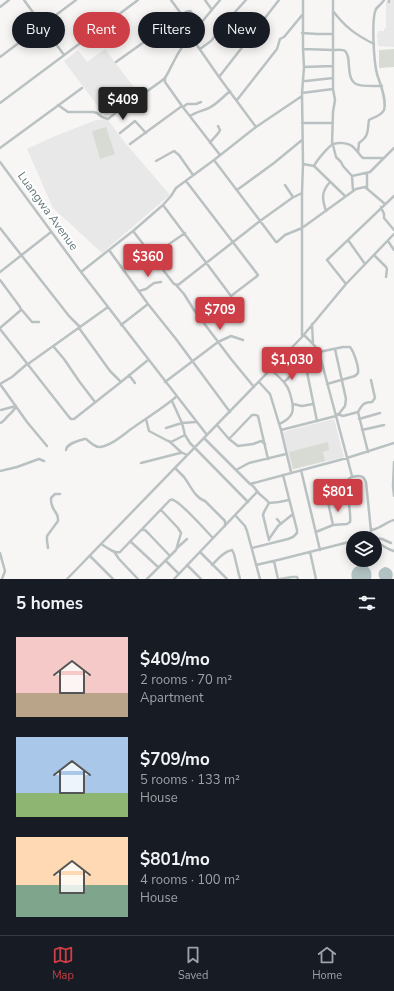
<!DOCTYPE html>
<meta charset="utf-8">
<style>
body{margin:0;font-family:"Nunito Sans",sans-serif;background:#242831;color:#f1f3f6;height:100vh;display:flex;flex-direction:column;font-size:15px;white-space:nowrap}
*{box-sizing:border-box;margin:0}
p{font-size:13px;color:#9ea1a6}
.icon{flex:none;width:22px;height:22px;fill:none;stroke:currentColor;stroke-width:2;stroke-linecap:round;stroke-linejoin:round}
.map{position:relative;height:579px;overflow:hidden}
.drawer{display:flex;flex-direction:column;background:#171b24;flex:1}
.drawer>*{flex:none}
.top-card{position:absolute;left:12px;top:12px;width:370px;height:36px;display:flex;gap:8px}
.fabs{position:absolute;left:346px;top:531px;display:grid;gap:8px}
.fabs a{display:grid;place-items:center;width:36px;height:36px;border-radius:50%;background:#171b24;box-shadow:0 2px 10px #0003;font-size:20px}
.price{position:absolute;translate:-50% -34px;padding:0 9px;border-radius:4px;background:#cd3e46;color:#fff;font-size:13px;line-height:26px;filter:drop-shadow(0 1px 2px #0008)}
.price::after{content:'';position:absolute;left:50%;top:24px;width:12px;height:9px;margin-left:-6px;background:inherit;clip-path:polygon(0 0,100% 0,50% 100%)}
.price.selected{background:#222;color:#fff}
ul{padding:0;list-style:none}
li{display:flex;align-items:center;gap:12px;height:100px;padding:0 16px}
li span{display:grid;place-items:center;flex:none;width:112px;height:80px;border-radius:0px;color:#555}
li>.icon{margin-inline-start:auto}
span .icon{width:48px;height:48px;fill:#fffc;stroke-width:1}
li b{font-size:17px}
h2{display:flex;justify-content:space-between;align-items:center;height:48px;padding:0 16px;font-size:17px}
.tag{padding:0 14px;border-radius:18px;background:#171b24;box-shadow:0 2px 10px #0003;font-size:14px;line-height:36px}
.tag.selected{background:#cd3e46;color:#fff}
.menu{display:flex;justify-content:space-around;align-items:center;height:56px;border-top:1px solid #363941;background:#171b24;font-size:11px;color:#9ea1a6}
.menu a{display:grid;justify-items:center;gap:2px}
.menu .selected{color:#cd3e46}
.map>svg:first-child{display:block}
.built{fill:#e8e8e8}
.green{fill:#d8dbd4}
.water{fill:#b2c2c2}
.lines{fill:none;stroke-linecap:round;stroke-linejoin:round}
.minor{stroke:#bac1c2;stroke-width:2.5}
.labels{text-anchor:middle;stroke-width:4;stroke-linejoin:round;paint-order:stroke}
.street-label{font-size:12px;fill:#66797c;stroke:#fff}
</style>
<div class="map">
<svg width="394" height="579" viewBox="0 0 394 579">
<rect width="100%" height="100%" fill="#f7f6f4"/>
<path class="built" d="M391,0H394V47L378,46L377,34H378V31H384V29L386,28V1H391Z
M105,49L138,93L106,117L64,61L78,50L87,62Z
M107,119L127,145L170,195L102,253L53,208L27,149L53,137L96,120Z
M334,419L344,457L292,470L283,433L286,431Z"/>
<path class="green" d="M394,49V67L379,68V50Z
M106,127L115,154L100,159L92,131Z
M328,442L329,450L323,452L325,461L293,469L289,452Z"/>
<path class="water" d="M360,565C369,565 373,571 371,579H352C350,572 353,567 360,565Z
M385,567C392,568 394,573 392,579H380C377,573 379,569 385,567Z"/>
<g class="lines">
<path class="minor" d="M24,0L64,55
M205,0L212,10
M333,0V34
M389,0V2
M0,7L9,0
M333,11C345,27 356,35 374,44
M182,15L186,12L190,11L192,13L201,23
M302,33L317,34H333V50C336,50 343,49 345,51C352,56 345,78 356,84C362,87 375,86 382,86
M192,37C179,46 173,65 165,78V82L182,106L220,155
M200,49L211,41L225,23L246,0
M303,49L333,50V66
M0,57L76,0
M116,62L182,15L171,0
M304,67L333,66V89L335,100L333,112L332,145
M219,77L194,41L192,37L201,23L220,0
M303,81H306L333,78
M302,93L333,89
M237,100L277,49L280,39L284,37L303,14
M0,103L138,0
M58,105L68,112H93L97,113L102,117L108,119C126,103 147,93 165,78
M183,107L187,104H196L201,102
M190,116C196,112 202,111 209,108C217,104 223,97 230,91
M302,123H333
M256,127L219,77L279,0
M120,133L135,121L146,133
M210,143C213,138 218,135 220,130L218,126
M130,144L182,106
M333,145L336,157L341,162L343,166L352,176
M0,148L82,88
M358,152L359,143C370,135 367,131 369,120C374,117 381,116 384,110C387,100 380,83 377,74C374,63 371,19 376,9C378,6 382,4 384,0
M214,160L276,242H277L285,235L302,228L356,189L365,187L385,204
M156,161L174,151L179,155L193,175
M0,162L81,272L207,435
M303,164L314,166L345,196
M314,166C317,160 328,147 333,144C339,142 348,143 352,146C357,150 359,155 363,158H384
M367,173V189
M285,185L293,197
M237,190L274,163L302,140
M353,191L352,176L370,172L394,148
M163,205L231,296L256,277L258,275L255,271L186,181
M381,207L384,214V218L394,230
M326,211C322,199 321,192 330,182
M0,228L69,316L80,327
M133,231L174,284L178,285L260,221L292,198L302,193
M348,240L365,264
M388,241L394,250
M109,250L148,304L176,339L230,412
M374,255L386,267L387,269L386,277
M152,256L185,233
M0,272L51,232
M81,272L133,231L163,205L171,196L176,188L214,160L256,127L302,96
M0,280L20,307L21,310L0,328
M346,284L327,260L328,259L394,196
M176,285L184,294L194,310L231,359L254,387
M139,291L146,289L154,283L161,282
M21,309L32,322H39
M312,324L313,343
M121,325L148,304
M79,328L110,371L121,382
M0,329L69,417L71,419H74L121,382L148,360
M304,335L314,345L319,352L352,476
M302,337V193L303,164L302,93L304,67L303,49V0
M53,346L64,359L79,381L95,402
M335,349L346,399L345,406L338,415
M319,352L343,347H350C354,352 359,367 358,373L355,376L327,384
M28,364L108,307
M271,369C276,375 282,379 286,385C289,389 290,393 291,397C295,411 293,418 279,424
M129,375L135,383
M165,382L218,342L231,336L243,340
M259,382L270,394L281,430L291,472
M284,382L299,368C303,366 305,369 307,372L317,421
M0,384L27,422L47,446
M0,384L12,377L27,364
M172,401L182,423L185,435L190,443L248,502
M293,404L302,406L313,404
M358,412C363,404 362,403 372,402L375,398L371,380
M338,414L343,416L358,412L368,452
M146,419L149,431L168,441L171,442L185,435
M359,419L380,413
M0,423C4,422 4,420 7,417C11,413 14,411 16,406L1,410
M217,425L229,439L238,446L253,444L261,441L265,444
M166,428L182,423L196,422
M281,430L336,416
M362,430L384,425
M204,438L250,484L347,458L394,443
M229,439L252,415H256L258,416L268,459
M169,441L182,453
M66,450C67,443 78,441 84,439H86C90,442 94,447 99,447C110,447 125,433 134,427C148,417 163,408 176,397
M394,462L393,486L394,496
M141,463L180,453H183L187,455
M175,468C178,471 181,474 184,477C190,485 195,498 205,501L225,521V526
M236,470L249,463L286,454
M301,470L320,550
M0,471L17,467L36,460L39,459L44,461
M250,484C254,486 254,488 257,491C260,496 266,498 269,503L264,512L263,515L269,540
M269,503L279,502L289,500
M235,515L245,526L247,531L260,579
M277,519L281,524
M333,525L328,502L330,500L348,495
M142,530H145L149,534L170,556
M371,530C380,529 386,522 394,520
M316,532L333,525L347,524L350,522C352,512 344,486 348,480C350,476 355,476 359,476C363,476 364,478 366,482L371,531L370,536
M366,538L370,536
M375,538L382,539L391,543
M269,539L278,526L293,514
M375,540C381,545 386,549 394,551
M130,541L158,567
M101,544C107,547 113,554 120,552L170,500C171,500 172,499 173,500C180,501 207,532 213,538
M48,548L47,541V536L58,521C59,512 53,512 52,505C51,504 51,499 51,498L55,494H60
M177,548L187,539
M252,548L288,539L293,537L297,533V530L283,475
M200,552L227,579
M310,552L316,579
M0,553L5,571L2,579
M115,553L119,559L138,579
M90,556L113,579
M166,561L179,574
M274,561L278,579
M187,565L201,579
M212,565C218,559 224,551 232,550L234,554L240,579
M256,565L282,559L353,541
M67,579L302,337L346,284L394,234
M147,579L176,550L181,533L178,528L161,510
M174,579L257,492
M280,579L292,577H297L298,579"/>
</g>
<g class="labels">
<g class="street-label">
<text transform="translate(48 211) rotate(54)" y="4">Luangwa Avenue</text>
</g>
</g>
</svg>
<div class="fabs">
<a><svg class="icon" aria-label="layers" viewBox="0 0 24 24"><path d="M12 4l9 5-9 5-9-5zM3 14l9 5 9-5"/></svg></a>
</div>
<b class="price selected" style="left:123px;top:121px">$409</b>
<b class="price" style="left:148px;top:278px">$360</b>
<b class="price" style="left:220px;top:331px">$709</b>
<b class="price" style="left:292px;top:381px">$1,030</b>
<b class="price" style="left:338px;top:513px">$801</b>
<div class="top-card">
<a class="tag">Buy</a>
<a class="tag selected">Rent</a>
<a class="tag">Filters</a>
<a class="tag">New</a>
</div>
</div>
<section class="drawer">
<h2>5 homes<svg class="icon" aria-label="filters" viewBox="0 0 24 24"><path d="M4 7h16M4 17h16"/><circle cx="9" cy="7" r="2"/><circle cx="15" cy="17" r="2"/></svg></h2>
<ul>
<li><span style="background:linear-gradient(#f6c9c9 70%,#b9a48a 0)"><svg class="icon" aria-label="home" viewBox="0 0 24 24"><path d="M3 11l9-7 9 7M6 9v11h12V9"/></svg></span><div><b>$409/mo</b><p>2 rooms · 70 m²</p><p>Apartment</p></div></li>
<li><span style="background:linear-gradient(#a9c7e8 70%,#8fb573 0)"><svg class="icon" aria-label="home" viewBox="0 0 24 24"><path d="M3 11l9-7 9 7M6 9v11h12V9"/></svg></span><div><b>$709/mo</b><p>5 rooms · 133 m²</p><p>House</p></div></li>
<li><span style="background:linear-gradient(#ffd9b3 60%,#7fa58c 0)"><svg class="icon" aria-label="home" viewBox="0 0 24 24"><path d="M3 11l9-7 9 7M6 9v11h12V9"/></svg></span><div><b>$801/mo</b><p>4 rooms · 100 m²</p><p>House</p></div></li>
</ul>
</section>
<nav class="menu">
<a class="selected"><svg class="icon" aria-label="map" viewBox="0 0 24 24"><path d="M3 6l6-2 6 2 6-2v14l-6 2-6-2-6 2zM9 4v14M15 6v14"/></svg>Map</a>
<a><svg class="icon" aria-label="saved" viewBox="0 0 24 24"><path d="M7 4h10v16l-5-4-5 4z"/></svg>Saved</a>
<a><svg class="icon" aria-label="home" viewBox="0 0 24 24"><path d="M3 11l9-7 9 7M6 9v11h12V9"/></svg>Home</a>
</nav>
